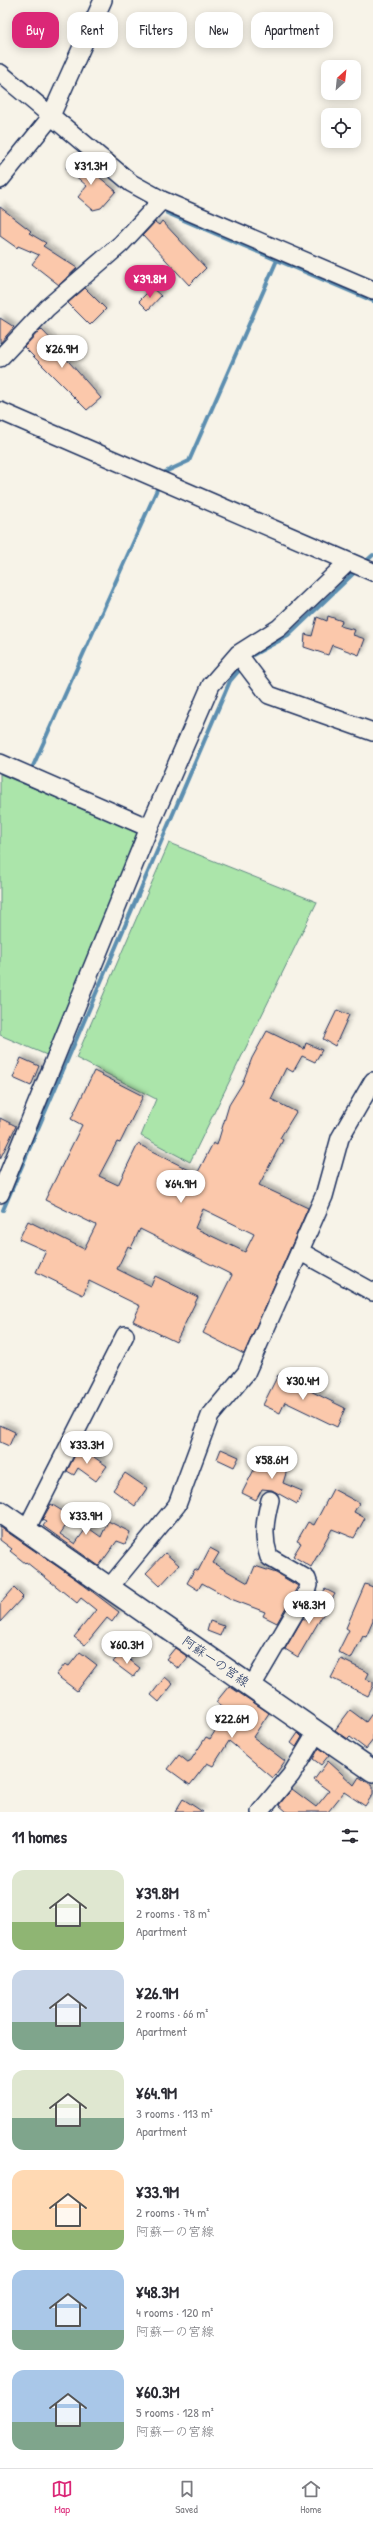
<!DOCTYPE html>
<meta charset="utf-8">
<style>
body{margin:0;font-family:"Patrick Hand","Klee One",sans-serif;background:#f7f7f7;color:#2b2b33;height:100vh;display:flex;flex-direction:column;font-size:15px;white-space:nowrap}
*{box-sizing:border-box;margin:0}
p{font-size:13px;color:#7c7c81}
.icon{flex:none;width:22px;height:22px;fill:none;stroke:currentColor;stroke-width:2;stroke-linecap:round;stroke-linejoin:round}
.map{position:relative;height:1812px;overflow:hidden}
.side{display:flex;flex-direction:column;background:#fff;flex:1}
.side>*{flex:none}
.banner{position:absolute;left:12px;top:12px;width:349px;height:36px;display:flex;gap:8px}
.needle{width:26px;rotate:27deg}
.fabs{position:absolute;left:321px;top:60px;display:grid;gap:8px}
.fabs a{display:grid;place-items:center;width:40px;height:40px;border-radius:8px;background:#fff;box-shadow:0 2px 10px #0003;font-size:20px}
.price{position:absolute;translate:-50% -34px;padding:0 9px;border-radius:14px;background:#fff;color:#222;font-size:13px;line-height:26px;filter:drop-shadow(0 1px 2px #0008)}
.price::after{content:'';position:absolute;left:50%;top:24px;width:12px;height:9px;margin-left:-6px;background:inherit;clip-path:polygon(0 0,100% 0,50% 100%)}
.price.active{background:#db2777;color:#fff}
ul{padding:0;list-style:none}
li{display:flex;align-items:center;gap:12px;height:100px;padding:0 12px}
li span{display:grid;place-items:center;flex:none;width:112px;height:80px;border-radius:12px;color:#555}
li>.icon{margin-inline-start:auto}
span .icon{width:48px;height:48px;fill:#fffc;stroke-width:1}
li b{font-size:17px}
h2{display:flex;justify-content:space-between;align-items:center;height:48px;padding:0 12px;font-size:17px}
.tag{padding:0 14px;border-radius:12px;background:#fff;box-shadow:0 2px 10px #0003;font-size:14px;line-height:36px}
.tag.active{background:#db2777;color:#fff}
.tab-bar{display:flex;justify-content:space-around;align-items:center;height:56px;border-top:1px solid #e1e1e2;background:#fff;font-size:11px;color:#7c7c81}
.tab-bar a{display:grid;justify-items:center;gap:2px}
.tab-bar .active{color:#db2777}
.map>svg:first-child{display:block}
.green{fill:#abe5aa;stroke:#638a84}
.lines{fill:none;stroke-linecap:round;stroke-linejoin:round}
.stream{stroke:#5b8eb0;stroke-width:4}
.building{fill:#fbc8ab;stroke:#1b2f5e;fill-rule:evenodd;filter:url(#shadow)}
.minor-casing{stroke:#1b2f5e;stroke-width:20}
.major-casing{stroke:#1b2f5e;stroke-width:24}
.minor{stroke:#f7f3e8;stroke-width:17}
.major{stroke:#f7f3e8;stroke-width:21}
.labels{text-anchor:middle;stroke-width:3;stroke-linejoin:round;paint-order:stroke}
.street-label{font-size:13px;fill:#1b2f5e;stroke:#f7f3e8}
</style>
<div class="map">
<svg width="373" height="1812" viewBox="0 0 373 1812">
<defs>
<filter id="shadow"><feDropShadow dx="3.5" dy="-3.5" stdDeviation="2" flood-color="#0004"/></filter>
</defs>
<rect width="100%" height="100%" fill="#f7f3e8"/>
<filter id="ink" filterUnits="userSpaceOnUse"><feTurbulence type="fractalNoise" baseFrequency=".025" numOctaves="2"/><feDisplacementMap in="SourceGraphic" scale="8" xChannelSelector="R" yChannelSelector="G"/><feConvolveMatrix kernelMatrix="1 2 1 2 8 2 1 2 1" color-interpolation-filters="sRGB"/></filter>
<g filter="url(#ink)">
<path class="green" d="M0,774L140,833L49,1056L0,1035Z
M169,843L317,902L190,1162L141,1136L156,1099L76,1058Z"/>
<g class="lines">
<path class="stream" d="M167,213L373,301
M163,477L165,472L189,461L277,260
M363,564L373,555
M248,661L251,656L288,636L357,570
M33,766L159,485
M3,1210L230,681L242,667"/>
</g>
<path class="building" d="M75,157L116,191L101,208L93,210L78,197L87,186L66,168Z
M0,207L31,231L29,233L46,243L43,246L77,268L59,285L32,264L39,255L18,246L17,248L0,236Z
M162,221L206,268L189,285L143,235L155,222L159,225Z
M85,288L106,309L90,325L68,303Z
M152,288L161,296L148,310L139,301Z
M0,318L14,327L0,343Z
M41,329L64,353L62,354L101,398L87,410L24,347Z
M328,616L342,621L340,626L355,630L353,635L365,639L359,655L332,645L328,655L304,647L305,634L312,636L317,617L327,621Z
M337,1010L349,1015L335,1046L323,1039Z
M267,1031L304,1049L306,1043L322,1050L315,1062L302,1056L293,1072L286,1068L271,1099L296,1112L280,1138L283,1140L259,1185L308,1208L244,1354L203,1333L232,1275L140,1229L131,1248L128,1246L117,1269L151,1286L155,1276L198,1297L176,1342L133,1321L140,1306L89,1281L83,1295L36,1272L46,1251L19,1239L28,1221L84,1249L96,1225L45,1200L82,1125L71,1119L94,1071L143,1096L120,1143L117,1142L99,1176L118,1185L138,1144L197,1174L213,1143L217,1145L229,1105L242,1084L252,1058ZM203,1209L254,1234L245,1252L195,1228Z
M21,1058L39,1066L31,1086L13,1078Z
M0,1118L16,1126L0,1159Z
M278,1375L345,1408L337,1427L285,1402L280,1413L263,1405Z
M0,1425L15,1432L9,1446L0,1442Z
M79,1447L107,1466L96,1481L78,1468L74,1475L67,1471Z
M221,1449L239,1457L234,1467L217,1459Z
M271,1453L290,1460L283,1483L302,1491L297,1504L272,1490L262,1489L256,1500L242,1493L258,1462L267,1466Z
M125,1473L147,1488L135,1506L113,1490Z
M333,1489L359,1503L354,1512L365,1518L354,1538L332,1529L311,1567L293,1556L301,1543L297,1541L308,1522L314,1525Z
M51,1504L72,1517L60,1534L75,1544L87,1527L101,1537L108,1521L130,1532L125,1544L117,1541L99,1566L43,1526L46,1522L42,1520Z
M0,1527L77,1580L119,1612L112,1622L107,1618L85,1645L74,1637L96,1610L81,1598L77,1603L26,1562L25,1563L10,1551L12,1549L0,1540Z
M210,1548L219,1553L213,1563L248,1583L255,1566L276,1573L298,1586L277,1623L263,1616L265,1612L231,1599L202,1583L198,1590L187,1583L195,1569L198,1571Z
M165,1553L179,1565L160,1586L146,1573Z
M365,1584L373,1587V1621L366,1637L363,1636L351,1659L338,1652L349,1630L346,1628Z
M14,1588L23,1597L0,1622V1604Z
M325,1589L335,1594L298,1657L285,1649L303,1618L308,1621Z
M210,1621L224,1626L220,1636L207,1631Z
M175,1648L188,1657L179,1669L166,1659Z
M80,1652L97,1665L77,1691L56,1675L65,1664L69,1666Z
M121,1653L140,1668L133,1677L113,1662Z
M341,1659L369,1673L366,1679L373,1682V1686L368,1696L331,1678Z
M165,1677L173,1684L159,1702L151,1695Z
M229,1686L269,1713L253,1737L285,1761L273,1778L229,1741L213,1766L207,1763L190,1785L168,1769L179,1755L189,1763L206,1737L210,1739L228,1711L216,1702Z
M350,1710L366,1722L373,1712V1740L366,1749L350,1737L348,1739L335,1730Z
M298,1733L302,1737L296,1747L291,1743Z
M319,1748L329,1755L321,1765L313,1759Z
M328,1761L354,1785L359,1777L373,1786V1794L365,1806L344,1792L328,1812H287L279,1805L292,1789L316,1807L329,1791L314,1780Z
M183,1799L203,1812H175Z"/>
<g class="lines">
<g class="minor-casing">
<path id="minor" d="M0,73L131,183L162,200L373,290
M0,180L50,118L103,0
M0,358L47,308L121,244L162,200
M0,411L373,572
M238,654L269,695L373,732
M0,763L149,828L211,685L238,654L279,628L348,562
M0,1194L149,828
M301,1252L373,1292
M26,1530L125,1335
M109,1588L177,1505L210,1416L246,1373L324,1196L340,1138L373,1081
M252,1686L307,1592L309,1585L307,1579L269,1557C262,1536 265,1520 270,1500
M260,1812L291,1775L317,1732"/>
</g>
<g class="major-casing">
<path id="major" d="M0,1512L373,1771"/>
</g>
<use href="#minor" class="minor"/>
<use href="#major" class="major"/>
</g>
</g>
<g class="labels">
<g class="street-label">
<text transform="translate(216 1661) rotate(35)" y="5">阿蘇一の宮線</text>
</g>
</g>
</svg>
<div class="fabs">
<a><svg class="needle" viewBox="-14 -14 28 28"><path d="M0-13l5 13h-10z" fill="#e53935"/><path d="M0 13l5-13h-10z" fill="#7c7c81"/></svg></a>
<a><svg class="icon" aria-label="locate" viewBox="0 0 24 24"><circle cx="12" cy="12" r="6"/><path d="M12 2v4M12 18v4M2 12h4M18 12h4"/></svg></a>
</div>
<b class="price" style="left:91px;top:186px">¥31.3M</b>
<b class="price active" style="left:150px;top:299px">¥39.8M</b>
<b class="price" style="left:62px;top:369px">¥26.9M</b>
<b class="price" style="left:181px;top:1204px">¥64.9M</b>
<b class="price" style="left:303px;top:1401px">¥30.4M</b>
<b class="price" style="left:87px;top:1465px">¥33.3M</b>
<b class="price" style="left:272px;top:1480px">¥58.6M</b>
<b class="price" style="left:86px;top:1536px">¥33.9M</b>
<b class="price" style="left:309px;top:1625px">¥48.3M</b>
<b class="price" style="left:127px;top:1665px">¥60.3M</b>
<b class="price" style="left:232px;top:1739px">¥22.6M</b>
<div class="banner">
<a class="tag active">Buy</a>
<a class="tag">Rent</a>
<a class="tag">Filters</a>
<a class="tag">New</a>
<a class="tag">Apartment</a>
</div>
</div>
<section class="side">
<h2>11 homes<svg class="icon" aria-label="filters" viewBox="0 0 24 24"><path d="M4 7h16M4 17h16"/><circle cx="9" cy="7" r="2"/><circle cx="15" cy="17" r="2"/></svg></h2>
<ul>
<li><span style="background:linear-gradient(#dfe7d0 65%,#8fb573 0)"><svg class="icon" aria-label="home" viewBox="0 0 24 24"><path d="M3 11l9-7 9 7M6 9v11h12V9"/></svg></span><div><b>¥39.8M</b><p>2 rooms · 78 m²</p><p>Apartment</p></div></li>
<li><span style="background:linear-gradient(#c9d6e8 65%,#7fa58c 0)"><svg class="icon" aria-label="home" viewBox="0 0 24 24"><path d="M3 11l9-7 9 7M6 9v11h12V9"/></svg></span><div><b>¥26.9M</b><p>2 rooms · 66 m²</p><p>Apartment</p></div></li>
<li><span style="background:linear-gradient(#dfe7d0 60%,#7fa58c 0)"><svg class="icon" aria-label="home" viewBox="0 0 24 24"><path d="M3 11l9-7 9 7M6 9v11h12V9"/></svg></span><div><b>¥64.9M</b><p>3 rooms · 113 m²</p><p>Apartment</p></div></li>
<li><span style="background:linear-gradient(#ffd9b3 75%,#8fb573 0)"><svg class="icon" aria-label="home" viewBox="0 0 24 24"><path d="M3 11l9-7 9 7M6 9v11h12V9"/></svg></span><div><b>¥33.9M</b><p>2 rooms · 74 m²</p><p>阿蘇一の宮線</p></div></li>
<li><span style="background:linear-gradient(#a9c7e8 75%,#7fa58c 0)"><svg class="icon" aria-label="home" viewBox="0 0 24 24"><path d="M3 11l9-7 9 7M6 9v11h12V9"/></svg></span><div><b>¥48.3M</b><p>4 rooms · 120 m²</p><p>阿蘇一の宮線</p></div></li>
<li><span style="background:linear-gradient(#a9c7e8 65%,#7fa58c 0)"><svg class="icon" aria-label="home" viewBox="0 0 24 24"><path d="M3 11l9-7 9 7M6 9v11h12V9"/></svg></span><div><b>¥60.3M</b><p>5 rooms · 128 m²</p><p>阿蘇一の宮線</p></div></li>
</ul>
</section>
<nav class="tab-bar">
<a class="active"><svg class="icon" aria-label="map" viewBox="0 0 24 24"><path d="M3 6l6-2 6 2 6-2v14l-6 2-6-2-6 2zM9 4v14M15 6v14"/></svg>Map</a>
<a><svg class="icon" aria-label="saved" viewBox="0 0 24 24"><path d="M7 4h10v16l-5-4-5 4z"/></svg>Saved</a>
<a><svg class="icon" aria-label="home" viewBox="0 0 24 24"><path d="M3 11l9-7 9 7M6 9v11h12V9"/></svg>Home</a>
</nav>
